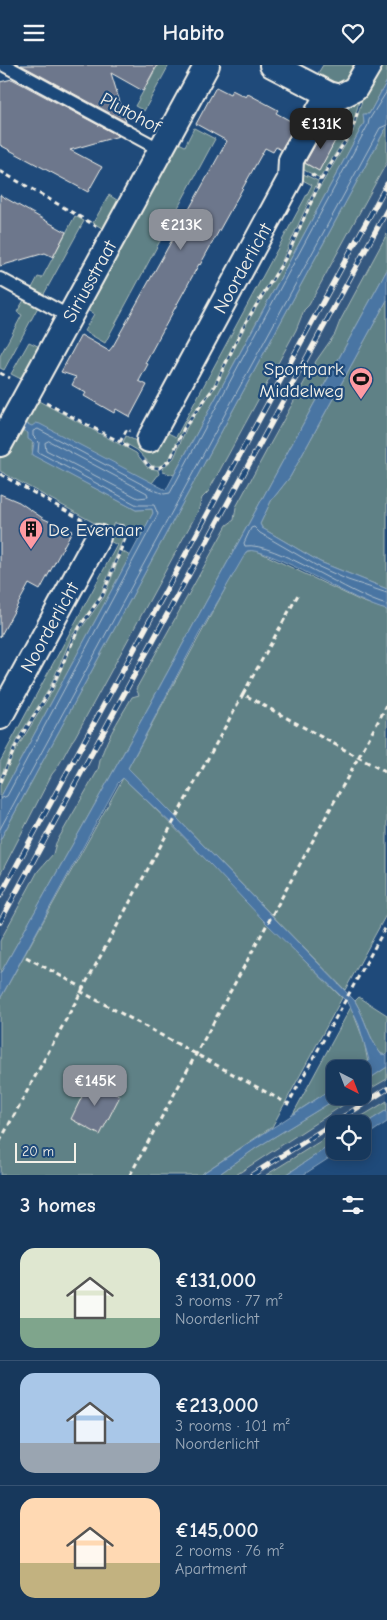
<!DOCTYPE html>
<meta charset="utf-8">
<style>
body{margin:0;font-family:"Comic Neue",sans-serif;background:#203f62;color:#f1f3f6;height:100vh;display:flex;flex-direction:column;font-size:19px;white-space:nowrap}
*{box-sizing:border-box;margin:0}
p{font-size:16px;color:#9eacbb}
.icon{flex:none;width:28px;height:28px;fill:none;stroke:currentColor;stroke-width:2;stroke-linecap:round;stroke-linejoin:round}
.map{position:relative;height:1110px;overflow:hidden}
.sheet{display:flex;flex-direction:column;background:#17385c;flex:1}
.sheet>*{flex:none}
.needle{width:32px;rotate:138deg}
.controls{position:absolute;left:326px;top:995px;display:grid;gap:10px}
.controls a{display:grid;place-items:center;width:45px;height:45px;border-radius:10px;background:#17385c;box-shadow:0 2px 12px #0003,0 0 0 1px #365272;font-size:25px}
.scale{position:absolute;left:15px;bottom:12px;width:61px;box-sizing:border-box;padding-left:5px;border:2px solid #f4f1e8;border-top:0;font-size:14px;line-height:18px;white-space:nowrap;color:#f4f1e8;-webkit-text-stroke:4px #1f4a7a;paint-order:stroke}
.price{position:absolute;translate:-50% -42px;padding:0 11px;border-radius:10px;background:#8c9099;color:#fff;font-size:16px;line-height:32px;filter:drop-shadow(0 1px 2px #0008)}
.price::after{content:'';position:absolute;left:50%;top:30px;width:15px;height:11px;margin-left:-8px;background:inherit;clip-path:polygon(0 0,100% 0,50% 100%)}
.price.selected{background:#222;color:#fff}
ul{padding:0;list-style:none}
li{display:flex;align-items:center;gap:15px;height:125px;padding:0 20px}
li+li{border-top:1px solid #365272}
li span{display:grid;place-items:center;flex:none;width:140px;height:100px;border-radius:15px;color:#555}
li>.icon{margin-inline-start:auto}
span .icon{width:60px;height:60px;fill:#fffc;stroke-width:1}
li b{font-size:21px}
h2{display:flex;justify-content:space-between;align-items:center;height:60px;padding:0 20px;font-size:21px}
header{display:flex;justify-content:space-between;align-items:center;height:65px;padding:0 20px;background:#17385c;font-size:22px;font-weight:700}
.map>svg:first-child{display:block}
.built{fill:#36587f}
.green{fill:#5e8186;stroke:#a9b9b7}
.water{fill:#4875a3;stroke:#8da7bf}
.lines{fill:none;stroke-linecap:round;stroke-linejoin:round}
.shore{stroke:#afbfcc;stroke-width:1}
.building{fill:#6d778c;stroke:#f4f1e8}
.lane-casing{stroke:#f4f1e8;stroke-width:16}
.street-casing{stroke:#f4f1e8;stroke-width:28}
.path{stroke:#f4f1e8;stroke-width:3;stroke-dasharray:5 4;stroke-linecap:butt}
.lane{stroke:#1f4a7a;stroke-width:12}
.street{stroke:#1f4a7a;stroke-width:24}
.rail-casing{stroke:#f4f1e8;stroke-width:5.5}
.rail{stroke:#1f4a7a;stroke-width:4;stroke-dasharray:11;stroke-linecap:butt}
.labels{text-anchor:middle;stroke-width:4.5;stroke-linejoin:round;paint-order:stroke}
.street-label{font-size:19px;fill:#f4f1e8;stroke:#1f4a7a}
.poi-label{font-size:19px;fill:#f4f1e8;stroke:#1f4a7a;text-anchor:end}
</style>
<header><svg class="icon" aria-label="menu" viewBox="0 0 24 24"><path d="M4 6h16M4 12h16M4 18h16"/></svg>Habito<svg class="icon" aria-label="heart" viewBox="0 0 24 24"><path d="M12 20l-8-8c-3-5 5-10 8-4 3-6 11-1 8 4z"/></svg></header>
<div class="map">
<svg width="387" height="1110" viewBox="0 0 387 1110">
<rect width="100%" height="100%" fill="#1f4a7a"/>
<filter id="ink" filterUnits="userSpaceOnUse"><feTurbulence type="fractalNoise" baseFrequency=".02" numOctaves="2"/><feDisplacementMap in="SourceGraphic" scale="10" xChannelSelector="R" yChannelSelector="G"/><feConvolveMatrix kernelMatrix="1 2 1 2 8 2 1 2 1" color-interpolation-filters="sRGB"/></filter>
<g filter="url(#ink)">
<path class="built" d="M387,61V205L118,698L0,909V775Z
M387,1002V1045L363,1060L335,1059V1077L286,1110H218L341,1031H362L363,1018Z"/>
<path class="green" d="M158,0H169L144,46L135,41Z
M323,0H357L349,14L340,21L315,13Z
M379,0H387V16L369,49H364V58L174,410L163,407L162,404L174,393L187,362L216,321L247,258L289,190L314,132L353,67L363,32Z
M360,33L352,62L320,113L300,103V96L319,106L337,72L335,70L353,35Z
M387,61V97L309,240L304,245L296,265L208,427L202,433L198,446L75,672C66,684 62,698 52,709L0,810V775Z
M194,63L215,74L105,278L84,266L94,249L82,242L173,75L185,81Z
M301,108L318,116L280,200L245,256L210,327L186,356L172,390L162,401H152L137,385L123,377L126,371L138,377L162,365L176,372L312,120L299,113Z
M109,130L120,137L104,164L93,158Z
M75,151L84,156L44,229L32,223L38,212L42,213Z
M387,169V205L118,698L0,909V876L38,806L53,789L56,778L98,705C102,679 119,655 132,632L139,630L136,624L227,460L234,455L236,442L268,383L316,296L335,269L340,256Z
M24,235L38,242L4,305L0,303V291L22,250L17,247Z
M387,235V524L320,497L262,463L260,459L271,436L290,412Z
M29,277L42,283L25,316L11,309Z
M33,333L136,388L147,402L158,405L159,409L152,418L35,362L22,364C38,374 30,375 33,390L136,445L152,444L153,448L139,475L129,468L124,460L114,458L110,465L121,463L124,471L101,529L72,571L49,624L17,674L0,713V697L117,480L104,473L109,466L0,406V394Z
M255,485L361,536L387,545V848L345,925L128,703L244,489L247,486Z
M122,486L130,491L0,733V720L14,688L53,625L75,572L104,532Z
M123,713C198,783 268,861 342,933L272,1062L200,1110H0V934Z
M359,932L387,950V990L381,989C369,974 365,953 355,936Z
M351,942L364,976L368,998L362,1004H335V1022L293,1049Z
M387,1002V1014L363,1028V1018Z
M341,1031H357L236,1110H218L256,1083Z
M387,1036V1045L363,1060L349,1059Z
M335,1067V1077L286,1110H266Z"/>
<path class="water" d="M387,16V61L0,775V733L153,448L152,444L136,445L32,390L34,378L28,374V368L22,365L25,358L32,361L36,358L40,359L166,425L364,58L363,49H369Z
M387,205V235L290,412L271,436L260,459L262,463L320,497L387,524V545C357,539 267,480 247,486L199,569L128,703L355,936C365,953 369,974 381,989L387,990V1002L363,1018V1004L369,995L359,960L349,939L263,855L175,762L123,713L118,718L0,934V909L118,698Z
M335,1022V1031H341L256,1083L218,1110H200Z
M387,1045V1057L363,1073V1060Z
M335,1077V1086H340L303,1110H286Z"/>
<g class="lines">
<path class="shore" d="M49,376L147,428L148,432L138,433L46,385L45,378Z
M387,528L348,515L317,501L260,468L254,462L251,463L244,478L245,481C275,476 351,531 387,540
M0,734L7,731L158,449L154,440H137L38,387L39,377L33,371V366L38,364L149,423L164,429L170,428L368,60L369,55L387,26
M0,764L380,63L387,60"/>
</g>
<path class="building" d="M21,0H157L143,26L111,8L126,57Z
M12,14L119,71L70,85L102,102L88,127L0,80V17Z
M216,22L230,29L232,25L246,32L248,29L278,45L276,48L296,59L281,85L276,82L273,87L265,83L200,200L199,199L145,298L148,299L139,316L147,320L130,352L116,344L114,348L84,331L86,328L72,320L76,312L61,307L81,270L109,286L113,281L227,76L196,59Z
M324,64L337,72L319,106L305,98Z
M0,130L66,167L53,192L45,188L0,201Z
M0,429L19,437L44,454L72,466L40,525L29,519L0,572Z
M90,1015L120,1031L100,1070L71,1054Z"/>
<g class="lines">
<g class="lane-casing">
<path id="lane" d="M4,0L161,85
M0,214L70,252"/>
</g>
<g class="street-casing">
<path id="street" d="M272,0L328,29L339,32L355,24L369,0
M149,375L290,114L291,95L328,29
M0,379L207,0
M0,652L98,472"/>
</g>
<path class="path" d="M0,106L96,161
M311,109L321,115
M0,308L10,313
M46,338L120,377
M128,382L120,377L127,364L130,366
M144,395L149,402L159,403L170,395L184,363L215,321L244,260L288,189L321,115L352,65L358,46
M0,409L86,457
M243,629L299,528
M0,717L18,676L51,624L80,561L103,529L127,469L122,461L116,460
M26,892L83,923
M80,926L288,1039L387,860
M0,1076L243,629L387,708
M130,1110L387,640"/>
<use href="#lane" class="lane"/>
<use href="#street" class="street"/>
<g class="rail-casing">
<path id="rail" d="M0,831L387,119
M0,857L387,145
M252,1110L387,1024"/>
</g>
<use href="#rail" class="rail"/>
</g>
</g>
<defs>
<g id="stadium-pin" transform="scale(1.25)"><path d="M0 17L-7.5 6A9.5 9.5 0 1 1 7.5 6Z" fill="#ff9aa2" stroke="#1f4a7a"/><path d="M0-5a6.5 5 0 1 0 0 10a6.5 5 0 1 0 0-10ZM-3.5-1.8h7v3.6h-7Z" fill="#111"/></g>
<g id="building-pin" transform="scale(1.25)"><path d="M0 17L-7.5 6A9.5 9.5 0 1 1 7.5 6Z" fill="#ff9aa2" stroke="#1f4a7a"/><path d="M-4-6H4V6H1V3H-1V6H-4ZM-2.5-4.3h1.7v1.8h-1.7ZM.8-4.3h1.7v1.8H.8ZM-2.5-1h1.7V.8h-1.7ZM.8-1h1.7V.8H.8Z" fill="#111"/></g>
</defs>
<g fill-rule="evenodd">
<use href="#stadium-pin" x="361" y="314"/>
<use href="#building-pin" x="31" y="464"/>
</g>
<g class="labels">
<g class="street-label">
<text transform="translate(131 47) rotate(28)" y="7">Plutohof</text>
<text transform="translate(242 203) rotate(-61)" y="7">Noorderlicht</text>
<text transform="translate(89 216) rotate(-61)" y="7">Siriusstraat</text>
<text transform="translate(49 562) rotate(-61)" y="7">Noorderlicht</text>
</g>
<g class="poi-label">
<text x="344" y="310">Sportpark<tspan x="344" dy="22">Middelweg</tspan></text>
<text x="48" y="471" text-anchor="start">De Evenaar</text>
</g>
</g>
</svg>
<div class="controls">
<a><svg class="needle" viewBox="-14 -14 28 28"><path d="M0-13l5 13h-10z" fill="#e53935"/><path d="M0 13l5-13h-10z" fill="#9eacbb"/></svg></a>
<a><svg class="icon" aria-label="locate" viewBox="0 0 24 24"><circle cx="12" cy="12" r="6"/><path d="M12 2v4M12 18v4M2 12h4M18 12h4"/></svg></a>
</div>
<div class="scale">20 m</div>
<b class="price selected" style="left:321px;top:85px">€131K</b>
<b class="price" style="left:181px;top:186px">€213K</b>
<b class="price" style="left:95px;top:1042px">€145K</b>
</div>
<section class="sheet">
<h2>3 homes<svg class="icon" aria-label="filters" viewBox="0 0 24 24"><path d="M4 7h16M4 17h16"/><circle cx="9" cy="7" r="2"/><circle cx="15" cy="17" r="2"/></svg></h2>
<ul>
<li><span style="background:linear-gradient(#dfe7d0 70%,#7fa58c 0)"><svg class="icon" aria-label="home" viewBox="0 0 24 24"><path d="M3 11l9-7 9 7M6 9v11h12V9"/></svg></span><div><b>€131,000</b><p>3 rooms · 77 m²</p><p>Noorderlicht</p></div></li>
<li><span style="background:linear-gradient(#a9c7e8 70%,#9aa5b1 0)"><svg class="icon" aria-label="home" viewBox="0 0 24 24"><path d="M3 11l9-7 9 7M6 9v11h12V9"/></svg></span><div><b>€213,000</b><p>3 rooms · 101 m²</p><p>Noorderlicht</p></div></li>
<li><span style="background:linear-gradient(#ffd9b3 65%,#c2b280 0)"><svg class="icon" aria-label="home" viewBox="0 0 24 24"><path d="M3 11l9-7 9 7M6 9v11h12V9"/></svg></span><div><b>€145,000</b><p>2 rooms · 76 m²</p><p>Apartment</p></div></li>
</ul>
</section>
